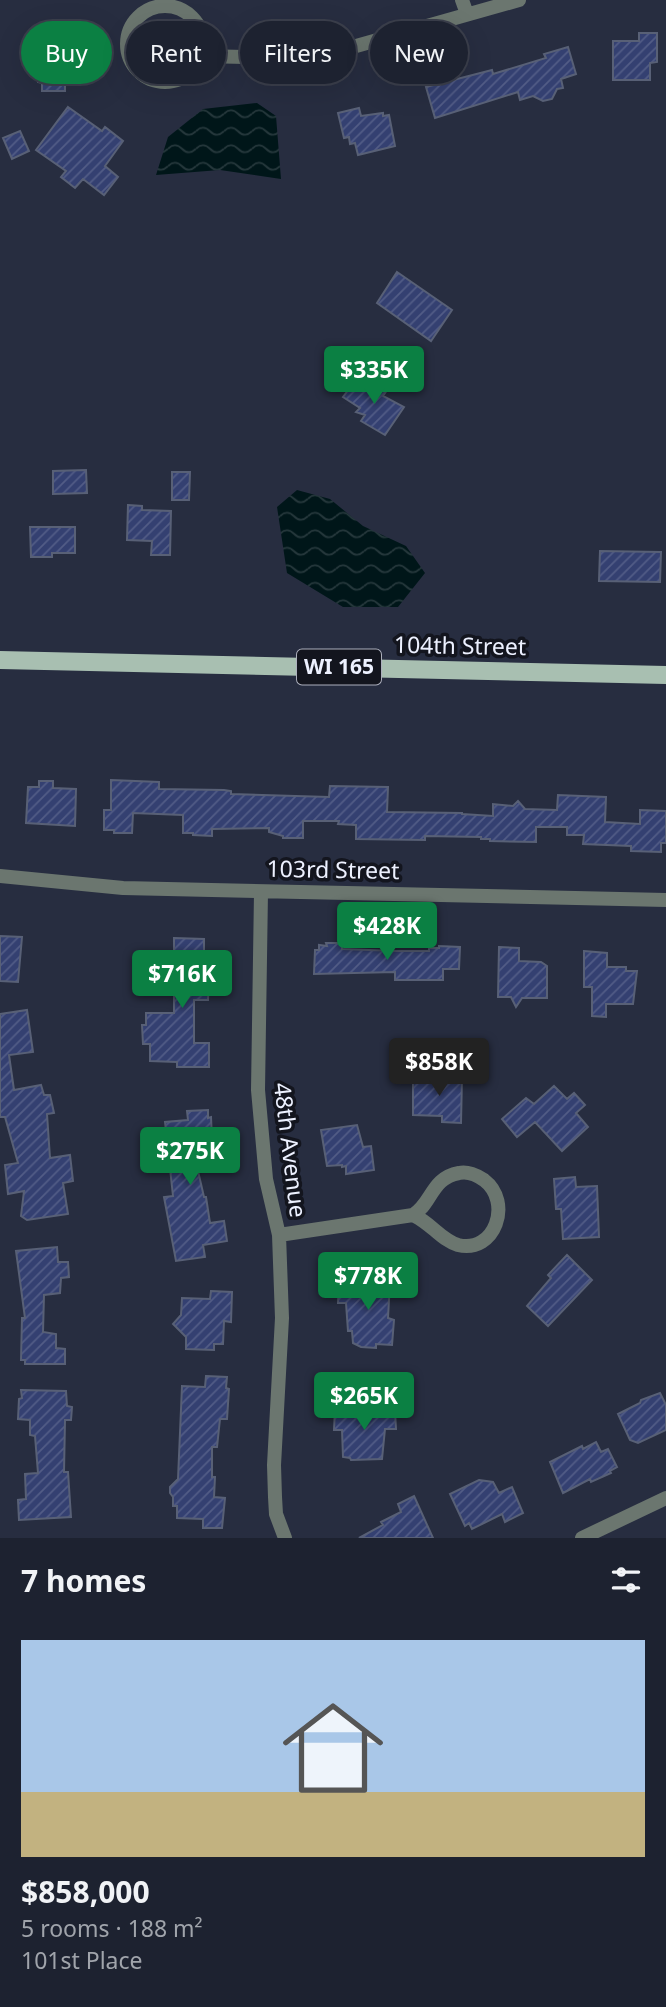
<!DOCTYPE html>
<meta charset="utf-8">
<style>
body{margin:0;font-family:"Noto Sans",sans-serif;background:#252a38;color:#f1f3f6;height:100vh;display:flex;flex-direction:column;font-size:26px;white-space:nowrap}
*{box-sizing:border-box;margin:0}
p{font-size:23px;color:#a0a4ab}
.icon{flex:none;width:38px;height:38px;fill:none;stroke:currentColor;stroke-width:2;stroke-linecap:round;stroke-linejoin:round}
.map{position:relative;height:1538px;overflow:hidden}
.side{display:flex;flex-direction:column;background:#1d2230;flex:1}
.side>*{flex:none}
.hud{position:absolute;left:21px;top:21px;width:625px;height:63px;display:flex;gap:14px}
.price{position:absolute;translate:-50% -60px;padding:0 16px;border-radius:7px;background:#0b8043;color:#fff;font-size:23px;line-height:46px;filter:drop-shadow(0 2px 4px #0008)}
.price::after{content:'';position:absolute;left:50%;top:42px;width:21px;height:16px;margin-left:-10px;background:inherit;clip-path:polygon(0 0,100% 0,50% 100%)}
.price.active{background:#222;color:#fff}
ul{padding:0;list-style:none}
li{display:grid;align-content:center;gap:14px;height:371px;padding:0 21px}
li span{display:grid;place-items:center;height:217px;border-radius:0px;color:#555}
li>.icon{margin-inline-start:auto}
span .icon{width:126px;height:126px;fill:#fffc;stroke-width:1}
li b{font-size:30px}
h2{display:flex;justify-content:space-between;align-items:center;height:84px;padding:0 21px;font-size:30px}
.chip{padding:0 24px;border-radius:32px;background:#1d2230;box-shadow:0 7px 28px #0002,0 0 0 2px #3b3f4c;font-size:24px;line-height:63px}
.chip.active{background:#0b8043;color:#fff}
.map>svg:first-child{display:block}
.water{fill:url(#water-waves)}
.building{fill:url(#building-hatch);stroke:#586076;stroke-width:2}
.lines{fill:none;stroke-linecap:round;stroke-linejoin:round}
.street{stroke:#6b766f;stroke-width:14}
.primary{stroke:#a8bfb1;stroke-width:18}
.labels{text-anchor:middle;stroke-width:7;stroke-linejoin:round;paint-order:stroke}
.shield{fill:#13151e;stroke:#acafbc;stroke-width:2}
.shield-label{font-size:21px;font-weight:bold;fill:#edf1ff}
.street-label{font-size:23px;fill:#edf1ff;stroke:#13151e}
</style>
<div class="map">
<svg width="666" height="1538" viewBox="0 0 666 1538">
<defs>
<pattern id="water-waves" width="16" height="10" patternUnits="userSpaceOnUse" patternTransform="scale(1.75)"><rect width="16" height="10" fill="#001619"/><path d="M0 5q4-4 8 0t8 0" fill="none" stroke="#26383c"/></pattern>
<pattern id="building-hatch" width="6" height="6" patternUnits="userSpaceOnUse" patternTransform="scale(1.75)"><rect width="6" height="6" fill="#344071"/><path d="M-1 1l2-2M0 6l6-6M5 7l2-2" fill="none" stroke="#525c86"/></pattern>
</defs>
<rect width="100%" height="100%" fill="#272d40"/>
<path class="water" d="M257,103L276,116L281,179L220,170L156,175L168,137L203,109Z
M297,490L330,499L363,526L406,546L425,573L398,607H343L287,573L277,507Z"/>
<path class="building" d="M42,31H75L74,79H65V91H42V83L38,82V50L42,49Z
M639,33H657V62L650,63V80H613V41H639Z
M568,47L576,74L561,79L563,88L557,89L552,99L543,101L533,96L520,100L518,92L435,118L426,87L492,70L493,74L546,58L544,54Z
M68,107L102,131L105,127L123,141L105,166L118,177L104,195L83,179L75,188L61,177L66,171L36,150Z
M359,108L361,116L383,113V116L389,115L395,146L358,155L355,143L350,144L349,137L344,138L338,113Z
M20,131L29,151L12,159L3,138Z
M397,272L452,310L431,341L377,303Z
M368,380L387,390L383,396L404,407L385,435L361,421L365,415L356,412L360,408L343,397L355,381L364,387Z
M86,470L87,493L53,494V471Z
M172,472H190L189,500H172Z
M128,505L142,506V510L171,511L170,555H151L152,541L127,540Z
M30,527H75V553H52V557H31Z
M600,551L661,552L660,582L599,581Z
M111,780L159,782V789L224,790L231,791V794L329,797L330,786L388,787L387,812L462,813V814L493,816V804L513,806L518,801L525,809L557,810L558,795L606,797L605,822L640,824V810L666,811V843H661V852L631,851V846L583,844L584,835H567V827H536V842L490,841V839H481V837L425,836V840L356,839V825L338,824L339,821H303V838H283V836L269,832V828L212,829V836L193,835V833H183V815L133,813L132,833H114V830H104V810H111Z
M39,781H53V788L76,789L75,826L26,823L28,787H39Z
M0,936L22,937L18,982L0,981Z
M174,938L204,939V952H210L208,1000H194V1043H209V1067H177V1062L150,1061V1044H143L142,1025H146V1013H174Z
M326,943H342V949L396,951H429V948H439V946L460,947L459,969H443V980H395V972L314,974L315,950H319V945L327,946Z
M499,947L519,948V961L541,962L547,966V998H522L516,1007L511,997H498Z
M584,951L607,953V967H626V971H637L633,1004H606V1017L592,1016V987H584Z
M27,1010L33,1052L9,1055L14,1090L41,1085L44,1095H50L54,1113L47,1114L50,1158L70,1155L73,1181L63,1183L68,1214L27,1220L21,1216L24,1191L8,1194L5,1165L18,1163L5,1117H0V1014Z
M441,1077H462L461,1123L442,1122V1116L413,1115V1079L441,1080Z
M554,1086L567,1099L574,1093L585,1105L576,1113L588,1127L562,1151L535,1122L517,1137L502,1119L526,1098L534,1104Z
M208,1110V1118L211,1117L212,1138L206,1139L210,1170L198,1171L204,1197H206L210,1223L224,1221L227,1241L203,1245L205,1257L176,1261L164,1197L173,1196L165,1122L188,1120L187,1111Z
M357,1125L363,1147L371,1146L374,1170L346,1174V1166L342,1167V1165L327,1166L321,1130Z
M575,1177L576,1187L597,1186L599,1237L563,1239L561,1209H556L554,1179Z
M57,1247L58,1262H68L69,1277L61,1278L60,1293L44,1295L43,1332L56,1334V1348L65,1349V1364H25V1360H21L22,1318H25L16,1251Z
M567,1255L592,1280L548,1326L527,1306L551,1278L548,1275Z
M339,1280L390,1282L388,1318L394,1320L392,1345L376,1344V1348L361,1347L353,1343L352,1331H348L346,1303H338Z
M211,1291L232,1292L231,1322L224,1321L223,1344H214V1350L186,1349V1337L173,1324L181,1315L182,1298L210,1299Z
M206,1376L227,1377L226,1388L229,1389L227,1419H220L217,1447H212V1477H215L214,1497L225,1498L222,1528H203V1519L177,1518V1506H173V1497L170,1493V1487L178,1479L182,1386L205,1387Z
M21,1390L66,1391L67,1406L72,1407L71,1420H65L64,1472H68L71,1517L19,1520L18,1500L26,1499L25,1474L38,1473L35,1436L30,1435V1420L18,1419L19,1399L22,1398Z
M660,1393L666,1405V1430L638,1443L630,1440L618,1414L640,1403L641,1400Z
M335,1409L395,1411L396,1429H385L382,1459L351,1460L350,1458L343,1457L342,1430H334Z
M596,1442L601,1452L608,1449L617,1467L610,1471L611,1473L591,1482L590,1479L563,1493L550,1462L582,1446L583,1449Z
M479,1480L493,1482L499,1493L512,1487L523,1513L505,1522L502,1514L472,1529L469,1523L465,1526L450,1494Z
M414,1496L433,1538H359L383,1525L381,1522L401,1512L398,1504Z"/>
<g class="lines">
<path class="street" d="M462,0L467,14
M127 44a38 38 0 1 1 76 0a38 38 0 1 1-76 0Z
M202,56L294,58L342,50L519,0
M0,876L123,888L666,900
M261,892L258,1090L266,1179L279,1235L282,1318L274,1465L275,1497L276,1514L285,1538
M279,1235L413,1215C432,1204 431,1178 459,1173C467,1171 477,1175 484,1180C513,1202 495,1254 458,1245C441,1240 431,1223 413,1215
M582,1538L666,1498"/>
<path class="primary" d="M0,660L666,675"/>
</g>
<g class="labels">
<rect class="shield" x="297" y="649.5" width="84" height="35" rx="5"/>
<g class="shield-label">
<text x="339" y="674">WI 165</text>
</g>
<g class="street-label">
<text transform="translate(460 646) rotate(1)" y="8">104th Street</text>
<text transform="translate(333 870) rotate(1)" y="8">103rd Street</text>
<text transform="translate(290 1150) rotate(83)" y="8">48th Avenue</text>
</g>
</g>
</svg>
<b class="price" style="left:374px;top:406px">$335K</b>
<b class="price" style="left:387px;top:962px">$428K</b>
<b class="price" style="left:182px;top:1010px">$716K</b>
<b class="price active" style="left:439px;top:1098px">$858K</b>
<b class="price" style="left:190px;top:1187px">$275K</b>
<b class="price" style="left:368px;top:1312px">$778K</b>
<b class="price" style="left:364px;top:1432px">$265K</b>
<div class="hud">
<a class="chip active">Buy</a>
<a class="chip">Rent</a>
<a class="chip">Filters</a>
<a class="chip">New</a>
</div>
</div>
<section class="side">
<h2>7 homes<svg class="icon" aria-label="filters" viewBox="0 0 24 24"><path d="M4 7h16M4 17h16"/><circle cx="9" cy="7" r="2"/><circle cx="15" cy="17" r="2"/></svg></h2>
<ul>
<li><span style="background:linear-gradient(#a9c7e8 70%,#c2b280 0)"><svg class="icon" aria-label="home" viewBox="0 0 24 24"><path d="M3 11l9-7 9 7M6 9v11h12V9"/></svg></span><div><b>$858,000</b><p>5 rooms · 188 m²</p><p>101st Place</p></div></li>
</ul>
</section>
